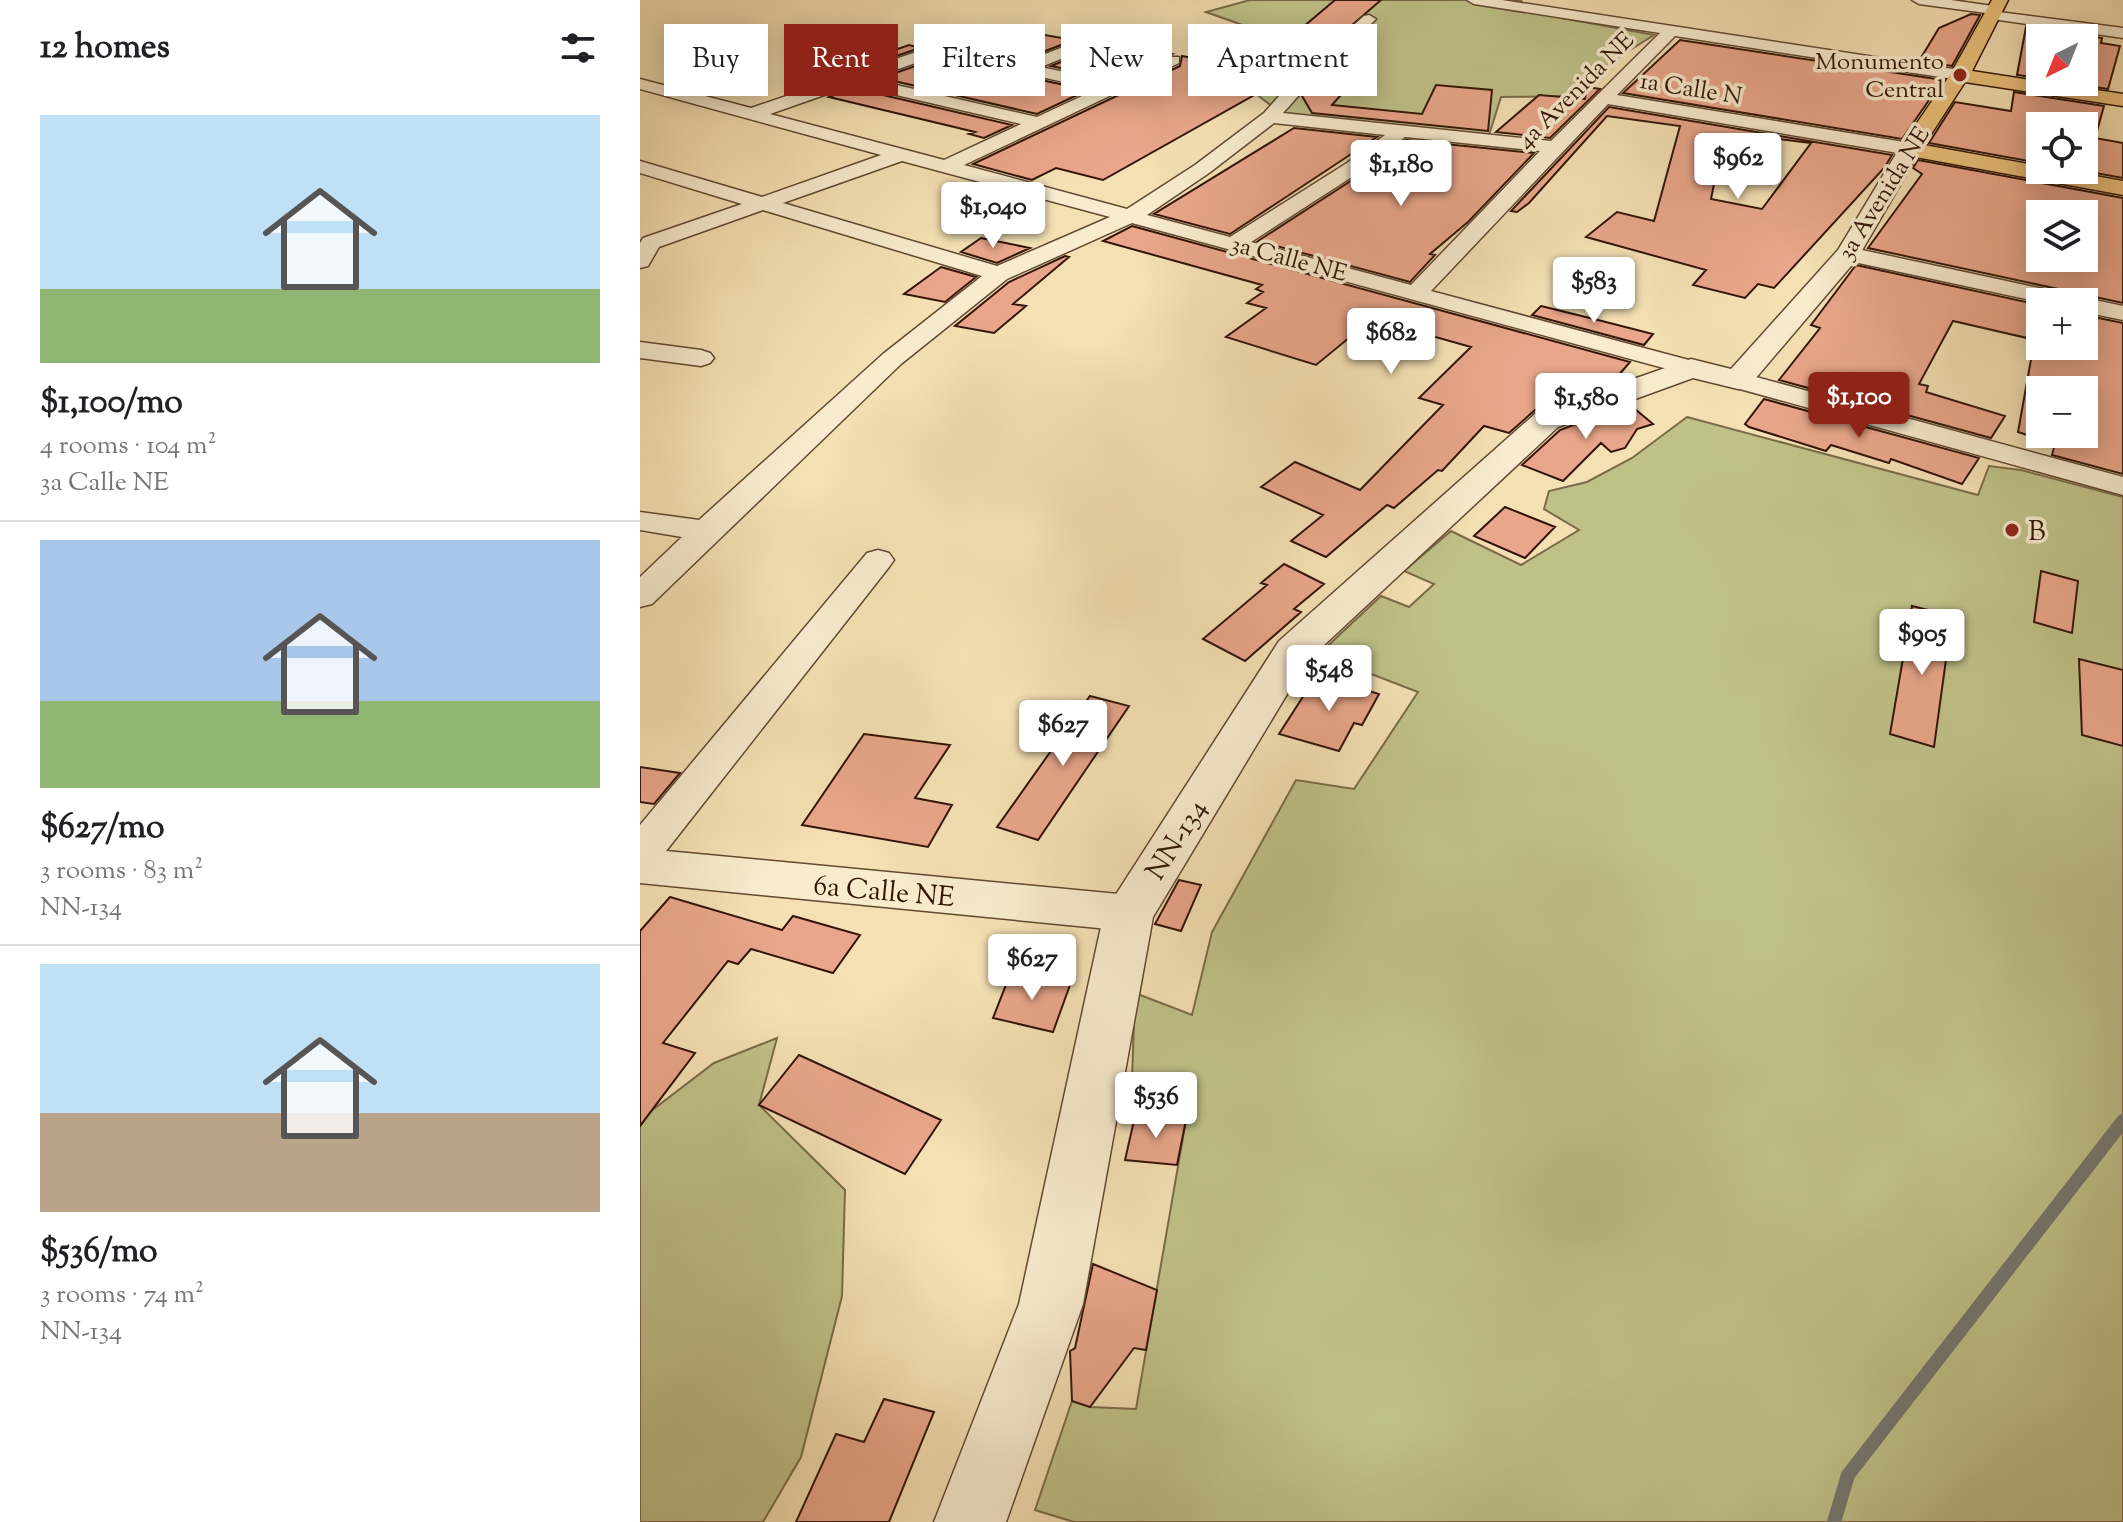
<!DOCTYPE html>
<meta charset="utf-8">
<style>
body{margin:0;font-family:"Sorts Mill Goudy",serif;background:#f6f6f6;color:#202124;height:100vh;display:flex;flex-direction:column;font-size:30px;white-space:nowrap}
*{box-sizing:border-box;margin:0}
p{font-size:26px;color:#757577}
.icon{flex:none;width:44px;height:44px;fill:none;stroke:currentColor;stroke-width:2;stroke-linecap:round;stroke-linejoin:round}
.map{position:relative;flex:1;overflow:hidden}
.details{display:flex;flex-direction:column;background:#fff;width:640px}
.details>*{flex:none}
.hud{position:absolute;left:24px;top:24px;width:760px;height:72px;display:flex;gap:16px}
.needle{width:52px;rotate:223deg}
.tools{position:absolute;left:1386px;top:24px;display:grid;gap:16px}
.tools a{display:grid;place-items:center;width:72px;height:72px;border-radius:0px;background:#fff;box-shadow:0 4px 20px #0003;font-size:40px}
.price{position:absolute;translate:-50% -68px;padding:0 18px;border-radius:8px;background:#fff;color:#222;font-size:26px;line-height:52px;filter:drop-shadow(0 2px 4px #0008)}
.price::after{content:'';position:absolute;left:50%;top:48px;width:24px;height:18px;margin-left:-12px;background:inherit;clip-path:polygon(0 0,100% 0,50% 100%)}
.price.active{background:#8f2418;color:#fff}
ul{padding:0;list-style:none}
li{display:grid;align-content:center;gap:16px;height:424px;padding:0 40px}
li+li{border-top:2px solid #e0e0e0}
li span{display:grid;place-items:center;height:248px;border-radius:0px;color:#555}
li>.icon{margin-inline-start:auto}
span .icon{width:144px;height:144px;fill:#fffc;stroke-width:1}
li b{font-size:34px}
h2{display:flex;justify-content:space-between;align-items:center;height:96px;padding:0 40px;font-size:34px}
.pill{padding:0 28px;border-radius:0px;background:#fff;box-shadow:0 4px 20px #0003;font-size:28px;line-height:72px}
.pill.active{background:#8f2418;color:#fff}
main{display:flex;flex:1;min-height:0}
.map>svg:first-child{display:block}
.green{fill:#c0c189;stroke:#7a6b48;stroke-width:2}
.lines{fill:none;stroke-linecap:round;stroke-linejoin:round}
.stream{stroke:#757871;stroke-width:14}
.building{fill:#e9a68a;stroke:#331507;stroke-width:2;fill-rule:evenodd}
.minor-casing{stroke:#634832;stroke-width:3}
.tertiary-casing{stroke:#634832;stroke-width:3}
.trunk-casing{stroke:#331507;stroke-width:3}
.minor{fill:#f8ebce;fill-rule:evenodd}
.tertiary{fill:#f8ebce;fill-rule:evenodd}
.trunk{fill:#eac07a;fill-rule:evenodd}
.poi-dot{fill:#8f2418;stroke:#f8ebce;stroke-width:3}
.labels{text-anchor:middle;stroke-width:7;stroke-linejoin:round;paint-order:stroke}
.far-poi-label{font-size:24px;fill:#331507;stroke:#f8ebce;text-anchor:end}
.far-street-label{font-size:24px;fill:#331507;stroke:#f8ebce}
.poi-label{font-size:28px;fill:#331507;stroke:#f8ebce;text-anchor:start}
.street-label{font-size:28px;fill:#331507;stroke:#f8ebce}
</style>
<main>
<section class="details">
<h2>12 homes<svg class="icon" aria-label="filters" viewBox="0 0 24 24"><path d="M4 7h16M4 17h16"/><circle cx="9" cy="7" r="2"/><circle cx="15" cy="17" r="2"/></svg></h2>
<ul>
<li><span style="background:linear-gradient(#bfe0f5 70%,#8fb573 0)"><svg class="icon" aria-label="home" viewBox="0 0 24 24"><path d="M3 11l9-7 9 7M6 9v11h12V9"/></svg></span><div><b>$1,100/mo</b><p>4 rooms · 104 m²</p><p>3a Calle NE</p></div></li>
<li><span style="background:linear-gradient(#a9c7e8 65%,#8fb573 0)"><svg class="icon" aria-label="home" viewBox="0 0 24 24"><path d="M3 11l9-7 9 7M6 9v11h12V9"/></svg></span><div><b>$627/mo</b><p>3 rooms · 83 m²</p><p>NN-134</p></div></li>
<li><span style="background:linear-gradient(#bfe0f5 60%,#b9a48a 0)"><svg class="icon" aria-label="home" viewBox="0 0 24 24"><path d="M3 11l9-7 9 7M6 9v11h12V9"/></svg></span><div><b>$536/mo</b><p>3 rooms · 74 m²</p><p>NN-134</p></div></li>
</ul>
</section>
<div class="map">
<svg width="1483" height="1522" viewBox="0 0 1483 1522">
<rect width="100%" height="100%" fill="#f4e0b3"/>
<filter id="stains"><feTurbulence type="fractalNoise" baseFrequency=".0025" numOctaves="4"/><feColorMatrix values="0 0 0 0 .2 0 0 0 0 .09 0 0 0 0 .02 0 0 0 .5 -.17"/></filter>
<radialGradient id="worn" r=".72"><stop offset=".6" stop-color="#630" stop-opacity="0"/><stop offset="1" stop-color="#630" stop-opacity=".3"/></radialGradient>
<path class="green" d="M610,0H881L885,11L1014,35L974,60L935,96L861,97L849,135L646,117L577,64L617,54L614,29L566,12Z
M1047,417L1338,495L1349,466L1381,470L1483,497V1522H434L395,1510L432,1401L450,1407L496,1409L546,1120L550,1082L492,1079L495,993L552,1015L572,932L656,780L714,789L778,692L679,654L741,596L769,607L794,584L764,571L811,531L881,565L939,530L904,509L909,491L947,482L992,458Z
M137,1038L119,1105L205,1190L202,1296L161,1457L123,1522H0V1113L11,1111L74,1063Z"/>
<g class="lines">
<path class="stream" d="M1194,1522L1208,1475L1483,1121"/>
</g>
<path class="building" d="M695,0H741L652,77L650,75L463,180L416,168L392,180L333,164L540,66L542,56L612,70Z
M1331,14L1340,15L1312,66L1279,61L1299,28Z
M1386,27L1462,38L1461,43L1480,46L1468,89L1424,82H1444V38H1400V78L1377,75Z
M336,29L355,33L370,29L434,40L382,60L300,43Z
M464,40L532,54L472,79L411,66L456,48Z
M1040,40L1303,80L1262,139L983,93Z
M269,45L280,48L158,89L149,87Z
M298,58L448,90L397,114L241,78Z
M725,68L692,105L782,114L796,85L852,90L848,131L672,113L662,96L676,81Z
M947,87L960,89L910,138L856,132L899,95L945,99Z
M213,88L372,125L344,138L329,134L335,132L189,97Z
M1374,92L1464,106L1455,138L1483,143V178L1439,170H1444V126H1400V163L1289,143L1315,102L1371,111Z
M969,107L1252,155L1245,167L1134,288L1118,284L1105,298L1053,285L1066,270L946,237L977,212L1014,221L1040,126L967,116L889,203L877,212L871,211ZM1084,134H1098L1171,143L1122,209L1071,199Z
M654,128L737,137L590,234L514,214Z
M766,140L894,153L828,222L790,254L795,255L770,282L618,241L723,173Z
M1278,160L1483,198V303L1228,248L1282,174L1273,168ZM1400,214H1444V258H1400Z
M492,226L990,362L972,383L895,410L869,433L844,426L802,471L798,470L754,508L747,505L686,557L651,541L683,515L621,487L655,462L720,490L803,405L779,398L831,347L732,319L676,365L586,337L626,308L607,303L623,292L616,289L622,285L463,241Z
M341,238L390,248L357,263L321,252Z
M425,256L429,257L373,304L386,306L354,333L315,326L369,282Z
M1216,265L1400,305V341L1313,321L1279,384L1288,386L1286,392L1365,416L1351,438L1139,380L1180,328L1171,325Z
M301,267L336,277L305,302L264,294Z
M901,306L958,320L1013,334L1004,345L892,315Z
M1444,315L1483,323V474L1412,455L1415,444L1378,432L1392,354L1400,346H1444ZM1400,390H1444V434H1400Z
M1124,399L1339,458L1322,484L1251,459L1249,463L1191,445L1186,451L1109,427L1105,424Z
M989,404L1013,424L997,429L985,448L971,452L961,443L923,481L882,465L920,430Z
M865,507L915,527L885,558L834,536Z
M644,564L684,584L654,609L661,612L605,661L563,639L627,585L621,583Z
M1401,571L1438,581L1432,633L1394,622Z
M1272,606L1312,616L1294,747L1250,734Z
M1439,659L1483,670V746L1442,735Z
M677,675L739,694L722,725L714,723L699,751L639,734Z
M450,696L489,706L398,840L357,827Z
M224,734L310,745L275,798L312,805L288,847L162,825Z
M0,767L40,773L14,804L0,802Z
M539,880L561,885L541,931L515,924Z
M30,897L142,930L153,916L220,935L193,973L111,949L98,964L88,961L23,1043L55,1053L0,1126V931Z
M371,972L430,985L413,1032L353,1018Z
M159,1055L301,1120L265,1174L119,1105Z
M495,1116L546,1120L537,1165L485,1160Z
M453,1264L517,1290L506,1350L494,1348L450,1407L432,1401L430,1351L435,1348Z
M244,1399L294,1412L249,1522H156L196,1434L224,1442Z"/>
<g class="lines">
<g class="minor-casing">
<path id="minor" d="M827,0H862L1320,70L1328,75L1320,80L1035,36L977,95L1270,143L1279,149L1270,155L968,104L791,291L1060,363L1064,368L1060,373H1042L492,223L367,279L261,364L12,604L0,607V577L42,537L0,530V512L59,520L243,354L342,276L123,210L19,247L8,266L0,268V243L3,238L102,204L0,173V161L122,197L241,155L0,89V79L111,108L297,45L382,63L449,37L455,39V45L401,67L472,82L527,57H539V63L324,165L487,209L555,165L624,113L656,77L724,16L729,15L736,19L668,85L643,113L911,141L1020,33L834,4ZM298,55L457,89L397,117L230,79ZM213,85L381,124L304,160L130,114ZM634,123L745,135L707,163L590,237L507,215L569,173ZM765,137L900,151L771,285L611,242L721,171ZM262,161L470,217L357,266L143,203Z
M1272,0H1311L1353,6L1358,7L1359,12L1483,28V38L1352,19L1347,18L1346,13L1279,4Z
M1208,247L1483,306V320L1444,312V302H1400L1200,259L1197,254Z
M0,342L61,350L70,353L74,358L70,363L61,366L0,358Z
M1098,372L1483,477V495L1089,386L1085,380L1089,374Z
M238,550L249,553L254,560L249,567L26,851L489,895L504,900L510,913L504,926L489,931L0,883V825L227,553Z"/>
</g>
<g class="tertiary-casing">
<path id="tertiary" d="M1270,142L1281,149L1217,259L1109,386L1098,389L1053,378L918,427L667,661L513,917L443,1304L366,1522H294L379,1304L464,913L639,641L896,413L1051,359L1091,369L1198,250L1259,149Z"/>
</g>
<g class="trunk-casing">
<path id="trunk" d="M1352,0H1368L1332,71L1483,94V106L1325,82L1284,145L1400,166V170H1422L1483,181V195L1270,156L1259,149L1310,75Z"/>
</g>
<use href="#minor" class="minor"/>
<use href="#tertiary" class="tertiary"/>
<use href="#trunk" class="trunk"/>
</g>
<g class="poi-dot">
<circle cx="1320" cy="75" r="8"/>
<circle cx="1372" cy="530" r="8"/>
</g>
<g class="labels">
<g class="far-poi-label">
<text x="1304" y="69">Monumento<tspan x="1304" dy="28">Central</tspan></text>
</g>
<g class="far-street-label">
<text transform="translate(1051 88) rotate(9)" y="8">1a Calle N</text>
<text transform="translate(935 90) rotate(-45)" y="8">4a Avenida NE</text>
<text transform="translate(1243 193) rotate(-58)" y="8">3a Avenida NE</text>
<text transform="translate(649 258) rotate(15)" y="8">3a Calle NE</text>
</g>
<g class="poi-label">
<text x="1388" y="540">B</text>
</g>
<g class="street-label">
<text transform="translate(535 839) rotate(-58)" y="10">NN-134</text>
<text transform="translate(244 890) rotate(5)" y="10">6a Calle NE</text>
</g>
</g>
<rect width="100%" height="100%" filter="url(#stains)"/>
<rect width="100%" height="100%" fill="url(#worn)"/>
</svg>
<div class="tools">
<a><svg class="needle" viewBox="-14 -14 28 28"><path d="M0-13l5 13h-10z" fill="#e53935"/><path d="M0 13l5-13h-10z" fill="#757577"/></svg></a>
<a><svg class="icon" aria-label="locate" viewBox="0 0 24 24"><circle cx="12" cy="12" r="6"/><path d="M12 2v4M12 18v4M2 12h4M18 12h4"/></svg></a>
<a><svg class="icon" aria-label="layers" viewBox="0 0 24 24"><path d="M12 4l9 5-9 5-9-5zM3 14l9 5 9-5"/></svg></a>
<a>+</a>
<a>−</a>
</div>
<b class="price" style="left:1098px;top:201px">$962</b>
<b class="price" style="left:761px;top:208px">$1,180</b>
<b class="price" style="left:353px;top:250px">$1,040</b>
<b class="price" style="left:954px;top:325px">$583</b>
<b class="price" style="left:751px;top:376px">$682</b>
<b class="price active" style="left:1219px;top:440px">$1,100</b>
<b class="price" style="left:946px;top:441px">$1,580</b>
<b class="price" style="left:1282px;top:677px">$905</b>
<b class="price" style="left:689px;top:713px">$548</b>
<b class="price" style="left:423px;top:768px">$627</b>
<b class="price" style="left:392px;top:1002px">$627</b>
<b class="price" style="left:516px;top:1140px">$536</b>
<div class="hud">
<a class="pill">Buy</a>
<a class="pill active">Rent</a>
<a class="pill">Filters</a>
<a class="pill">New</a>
<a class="pill">Apartment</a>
</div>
</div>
</main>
